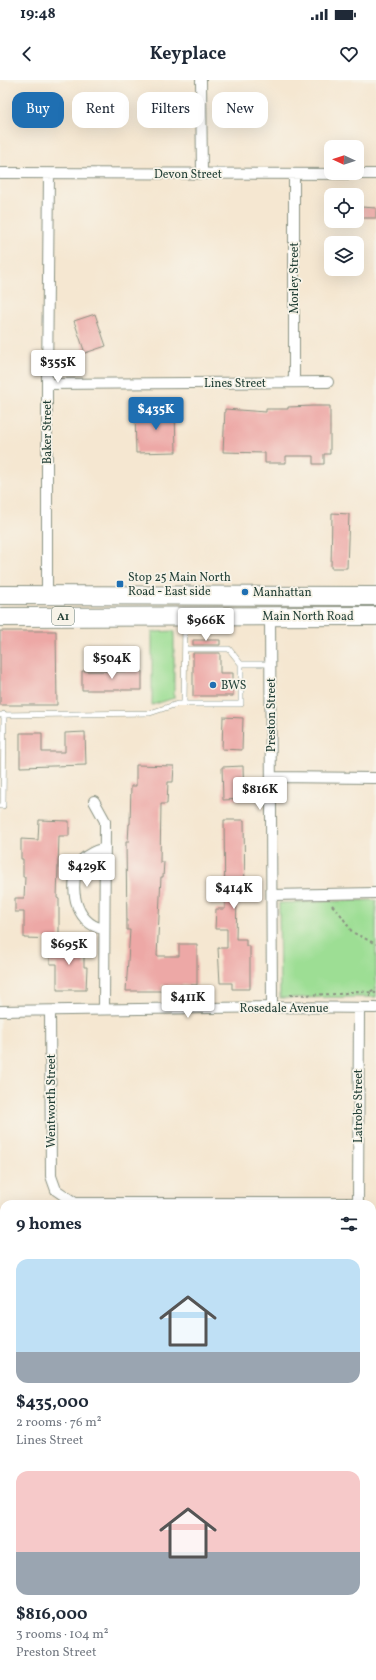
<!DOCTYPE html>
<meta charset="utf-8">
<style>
body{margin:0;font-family:Vollkorn,serif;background:#f6f6f7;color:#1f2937;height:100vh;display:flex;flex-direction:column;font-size:15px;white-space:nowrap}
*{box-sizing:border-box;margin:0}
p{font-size:13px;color:#747a83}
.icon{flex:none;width:22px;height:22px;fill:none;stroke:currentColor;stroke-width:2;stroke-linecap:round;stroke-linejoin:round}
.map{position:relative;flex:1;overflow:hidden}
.drawer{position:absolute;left:0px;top:1120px;width:376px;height:480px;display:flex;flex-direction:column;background:#fff;border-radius:12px 12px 0 0;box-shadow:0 4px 16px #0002}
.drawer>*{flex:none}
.guide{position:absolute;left:12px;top:12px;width:352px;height:36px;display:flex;gap:8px}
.needle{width:26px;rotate:273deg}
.controls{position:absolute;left:324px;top:60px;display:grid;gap:8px}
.controls a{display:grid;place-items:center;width:40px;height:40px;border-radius:8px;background:#fff;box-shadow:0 4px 16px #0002;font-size:20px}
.price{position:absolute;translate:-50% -34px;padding:0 9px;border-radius:4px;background:#fff;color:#222;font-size:13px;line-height:26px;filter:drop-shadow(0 1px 2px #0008)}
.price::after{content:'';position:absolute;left:50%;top:24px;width:12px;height:9px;margin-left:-6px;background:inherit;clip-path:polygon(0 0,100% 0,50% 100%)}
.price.active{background:#1f6fb2;color:#fff}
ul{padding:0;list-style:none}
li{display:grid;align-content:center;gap:8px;height:212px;padding:0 16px}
li span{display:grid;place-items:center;height:124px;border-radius:12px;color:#555}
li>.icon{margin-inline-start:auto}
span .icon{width:72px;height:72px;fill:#fffc;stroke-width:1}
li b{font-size:17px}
h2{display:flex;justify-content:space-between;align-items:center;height:48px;padding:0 16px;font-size:17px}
.chip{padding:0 14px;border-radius:12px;background:#fff;box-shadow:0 4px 16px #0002;font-size:14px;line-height:36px}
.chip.active{background:#1f6fb2;color:#fff}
.status{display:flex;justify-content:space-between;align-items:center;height:28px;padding:0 20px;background:#fff;direction:ltr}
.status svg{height:11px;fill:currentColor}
header{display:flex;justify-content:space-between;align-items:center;height:52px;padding:0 16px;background:#fff;font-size:18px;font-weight:700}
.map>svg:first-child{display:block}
.green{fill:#9dde94;stroke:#5e8e64}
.building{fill:#eda8a6}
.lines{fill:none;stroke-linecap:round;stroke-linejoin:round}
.lane-casing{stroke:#8a9282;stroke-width:6}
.street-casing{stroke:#8a9282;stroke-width:12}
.highway-casing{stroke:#8a9282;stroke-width:20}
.path{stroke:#8a9282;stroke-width:2;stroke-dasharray:3 3;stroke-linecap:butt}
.lane{stroke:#fff;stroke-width:5}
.street{stroke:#fff;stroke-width:10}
.highway{stroke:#fff;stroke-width:18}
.poi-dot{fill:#1f6fb2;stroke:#f7f3e8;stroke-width:1.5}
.labels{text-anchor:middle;stroke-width:3.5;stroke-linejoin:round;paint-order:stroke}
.shield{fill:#f7f3e8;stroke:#60746a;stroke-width:1}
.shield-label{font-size:11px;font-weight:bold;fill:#1f3d34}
.street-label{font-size:12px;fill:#1f3d34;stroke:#f7f3e8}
.poi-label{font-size:12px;fill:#1f3d34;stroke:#f7f3e8;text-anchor:start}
</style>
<div class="status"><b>19:48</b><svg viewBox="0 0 49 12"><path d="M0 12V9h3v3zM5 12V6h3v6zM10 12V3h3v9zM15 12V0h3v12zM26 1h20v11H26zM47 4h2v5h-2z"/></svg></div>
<header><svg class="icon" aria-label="back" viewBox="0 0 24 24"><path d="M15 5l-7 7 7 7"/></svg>Keyplace<svg class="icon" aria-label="heart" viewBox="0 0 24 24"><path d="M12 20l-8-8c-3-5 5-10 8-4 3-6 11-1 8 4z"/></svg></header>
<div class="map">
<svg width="376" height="1600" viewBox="0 0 376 1600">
<rect width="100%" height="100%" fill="#f7f3e8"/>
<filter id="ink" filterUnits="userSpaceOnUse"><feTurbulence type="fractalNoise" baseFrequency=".025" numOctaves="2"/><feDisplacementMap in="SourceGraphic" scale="8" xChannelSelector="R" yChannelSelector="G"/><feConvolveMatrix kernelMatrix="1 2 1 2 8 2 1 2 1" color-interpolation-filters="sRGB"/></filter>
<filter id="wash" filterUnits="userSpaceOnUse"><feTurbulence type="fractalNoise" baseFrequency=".012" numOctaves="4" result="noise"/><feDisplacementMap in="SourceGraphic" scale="16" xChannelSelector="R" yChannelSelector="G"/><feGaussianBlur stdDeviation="0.9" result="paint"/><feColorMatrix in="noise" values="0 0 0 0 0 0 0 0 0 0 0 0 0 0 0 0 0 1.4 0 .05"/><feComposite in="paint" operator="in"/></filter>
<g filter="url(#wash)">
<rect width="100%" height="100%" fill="#f5e7d1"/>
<path class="green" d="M174,551V618L152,625V552Z
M376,820V917L280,918L279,823Z
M4,1539V1596H257L261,1600H0V1544Z
M372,1539H376V1600H355V1596H372Z"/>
<g id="blocks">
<path class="building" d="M361,127L376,128V138H361Z
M95,234L106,266L85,273L74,241Z
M313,326H330V374H324V384H313V376H286V383H265V373L223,372L225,329L266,332V329H288V327Z
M175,329L176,372L136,373L135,330Z
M332,433L349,434L347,488H331Z
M0,551H56L57,625H0Z
M193,560H220V565H193Z
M193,573H220V593H233V616H193Z
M82,591H142V610H82Z
M223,637L243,638L242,670L222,669Z
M85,652L86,685L20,687V653H42V672H65V653Z
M136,685L174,686L173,702H168L167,724H161L160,782H164L163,797H161L157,876H179V864H197V905H162V911H126L130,850H127L126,762H128L129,744H130L131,706H136Z
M243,686L244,719L223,720L222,687Z
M39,740L69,741V756H59L57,818L59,819V859L24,858V832H15V818H24L25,797H23V779H21V759L38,760Z
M224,740H244L245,817H237L236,859H246V866H250V909H232V903H220L218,868H227V849H215L216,829H225Z
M50,863L84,864V887H87L86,910H57V884H50Z"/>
</g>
</g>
<g filter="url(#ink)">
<use href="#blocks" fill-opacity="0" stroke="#8a9282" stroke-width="1"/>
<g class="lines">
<g class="lane-casing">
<path id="lane" d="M241,584H270
M184,624L185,539
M0,635L150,633L177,624H241V584L229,569H185
M0,726H3L4,634"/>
</g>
<g class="street-casing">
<path id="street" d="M201,0L202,94
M0,93L376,94
M294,302V94
M47,304L328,302
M47,515V304L49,94
M270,535L272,927
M271,697L376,698
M94,721L105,741L104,929
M272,815L376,813
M104,849C74,845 66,801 83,779C89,773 97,770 105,768
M0,931L272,927L376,928
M50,931L51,1096L56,1110L75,1123H358
M358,1124L359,929
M372,1190H376
M372,1317H376
M0,1324H4
M372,1502H376"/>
</g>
<g class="highway-casing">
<path id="highway" d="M0,515L376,516
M0,537L376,536"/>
</g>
<path class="path" d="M332,825L341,835L352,852L376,864
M290,915L339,914L357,911L376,913
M370,917V912L376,908
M306,1596V1600"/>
<use href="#lane" class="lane"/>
<use href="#street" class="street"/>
<use href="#highway" class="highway"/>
</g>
</g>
<g class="poi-dot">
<rect x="116" y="500" width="8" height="8" rx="2"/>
<circle cx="245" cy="512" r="4"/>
<circle cx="213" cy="605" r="4"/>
</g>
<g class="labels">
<rect class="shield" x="52" y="527" width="22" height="18" rx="3"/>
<g class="shield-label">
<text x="63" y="540">A1</text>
</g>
<g class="street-label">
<text x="188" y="98">Devon Street</text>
<text transform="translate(294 198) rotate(-90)" y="4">Morley Street</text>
<text x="235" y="307">Lines Street</text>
<text transform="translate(47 352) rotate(-90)" y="4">Baker Street</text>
<text x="308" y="540">Main North Road</text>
<text transform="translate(271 635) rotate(-90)" y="4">Preston Street</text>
<text x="284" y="932">Rosedale Avenue</text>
<text transform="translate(51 1021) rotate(-90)" y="4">Wentworth Street</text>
<text transform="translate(358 1026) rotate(-90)" y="4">Latrobe Street</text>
</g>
<g class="poi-label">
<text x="128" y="501">Stop 25 Main North<tspan x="128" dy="14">Road - East side</tspan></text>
<text x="253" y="516">Manhattan</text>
<text x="221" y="609">BWS</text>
</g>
</g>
</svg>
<div class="controls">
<a><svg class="needle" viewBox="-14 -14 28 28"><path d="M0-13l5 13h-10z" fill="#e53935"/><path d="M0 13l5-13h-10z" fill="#747a83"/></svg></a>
<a><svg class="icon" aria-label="locate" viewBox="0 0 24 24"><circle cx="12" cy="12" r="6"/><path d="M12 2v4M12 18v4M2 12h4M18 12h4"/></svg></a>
<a><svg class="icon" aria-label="layers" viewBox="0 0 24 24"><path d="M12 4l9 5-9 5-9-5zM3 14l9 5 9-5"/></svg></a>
</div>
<b class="price" style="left:58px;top:304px">$355K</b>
<b class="price active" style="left:156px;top:351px">$435K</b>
<b class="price" style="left:206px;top:562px">$966K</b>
<b class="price" style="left:112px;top:600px">$504K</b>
<b class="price" style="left:260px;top:731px">$816K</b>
<b class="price" style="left:87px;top:808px">$429K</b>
<b class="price" style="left:234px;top:830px">$414K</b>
<b class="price" style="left:69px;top:886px">$695K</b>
<b class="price" style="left:188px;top:939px">$411K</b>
<div class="guide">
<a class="chip active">Buy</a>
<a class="chip">Rent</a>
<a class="chip">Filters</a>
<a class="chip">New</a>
</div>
<section class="drawer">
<h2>9 homes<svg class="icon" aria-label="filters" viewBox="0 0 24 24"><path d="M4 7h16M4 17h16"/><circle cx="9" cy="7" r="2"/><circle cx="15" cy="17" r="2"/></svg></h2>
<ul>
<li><span style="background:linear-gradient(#bfe0f5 75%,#9aa5b1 0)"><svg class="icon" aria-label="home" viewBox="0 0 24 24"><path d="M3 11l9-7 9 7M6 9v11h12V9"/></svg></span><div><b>$435,000</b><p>2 rooms · 76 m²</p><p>Lines Street</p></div></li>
<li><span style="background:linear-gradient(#f6c9c9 65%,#9aa5b1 0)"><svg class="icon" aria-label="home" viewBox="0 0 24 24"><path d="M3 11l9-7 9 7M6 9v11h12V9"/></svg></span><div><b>$816,000</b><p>3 rooms · 104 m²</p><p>Preston Street</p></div></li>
</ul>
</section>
</div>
